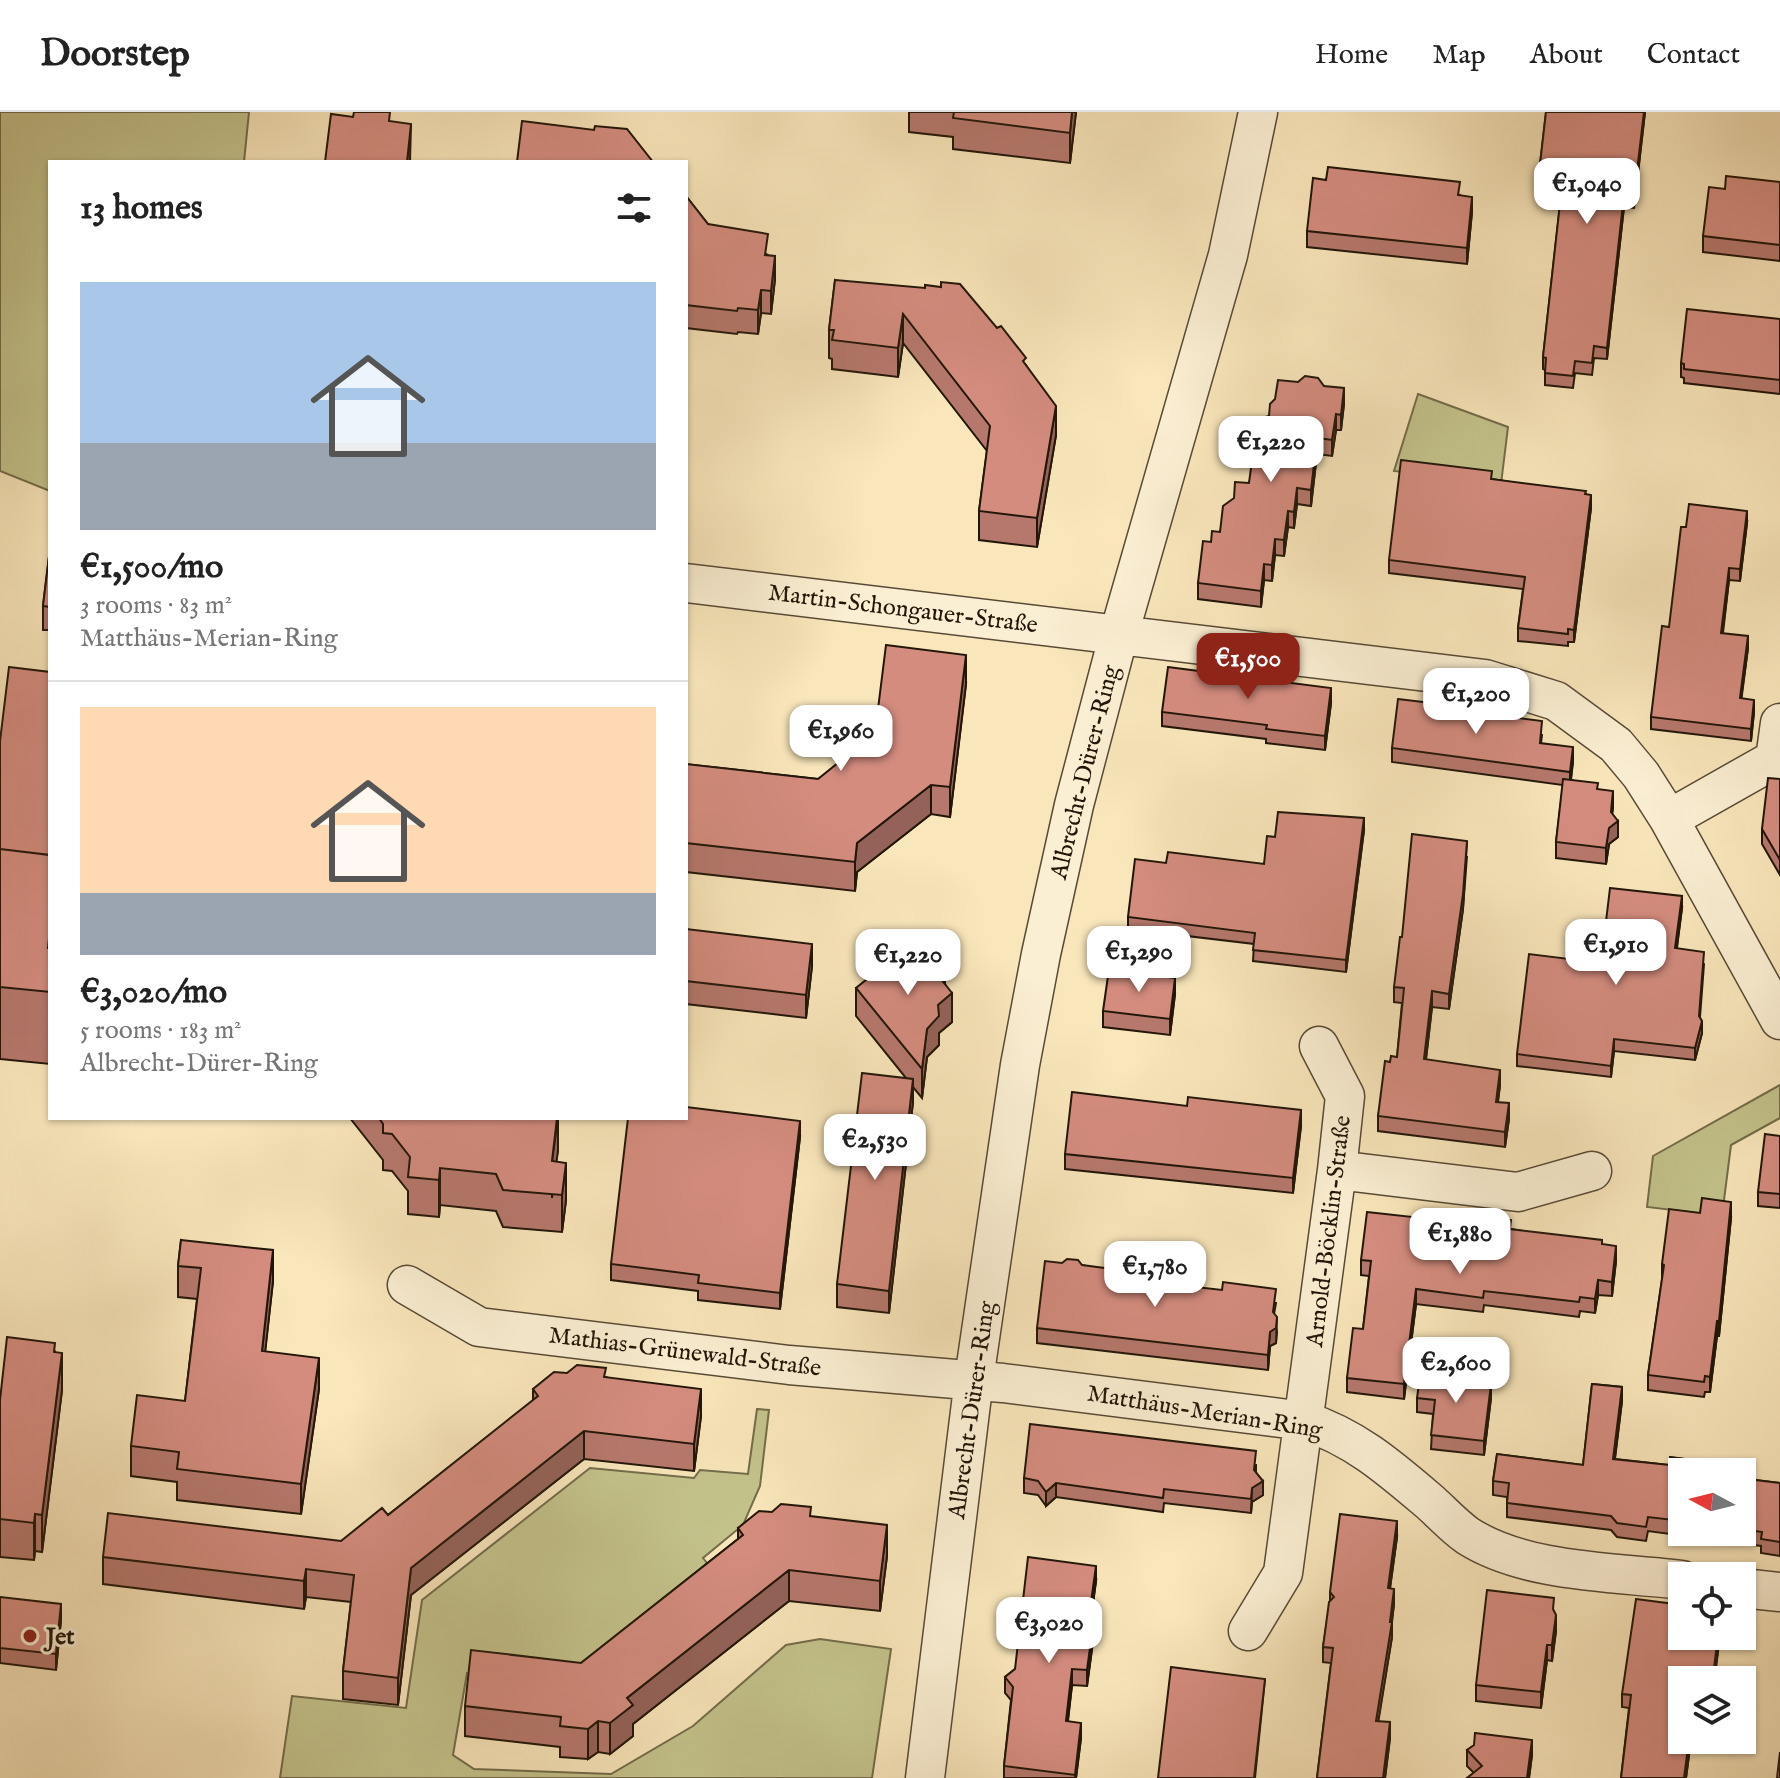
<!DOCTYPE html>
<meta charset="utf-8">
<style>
body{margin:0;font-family:"IM FELL English",serif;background:#f6f6f6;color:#222;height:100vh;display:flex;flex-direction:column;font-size:30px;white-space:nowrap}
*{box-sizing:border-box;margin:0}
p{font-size:26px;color:#767676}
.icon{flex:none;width:44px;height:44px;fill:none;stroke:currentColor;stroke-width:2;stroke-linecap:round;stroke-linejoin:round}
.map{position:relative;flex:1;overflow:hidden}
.drawer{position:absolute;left:48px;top:48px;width:640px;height:960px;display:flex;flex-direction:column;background:#fff;border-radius:0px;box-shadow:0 2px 6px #0004}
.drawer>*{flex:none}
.needle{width:52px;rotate:277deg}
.tools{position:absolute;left:1668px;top:1346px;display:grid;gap:16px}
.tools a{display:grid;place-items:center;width:88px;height:88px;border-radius:0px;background:#fff;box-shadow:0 2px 6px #0004;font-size:40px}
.price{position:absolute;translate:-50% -68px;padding:0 18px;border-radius:16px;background:#fff;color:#222;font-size:26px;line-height:52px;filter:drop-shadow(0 2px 4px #0008)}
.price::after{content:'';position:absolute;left:50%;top:48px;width:24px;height:18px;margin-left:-12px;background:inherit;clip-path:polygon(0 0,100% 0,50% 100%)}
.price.on{background:#8f2418;color:#fff}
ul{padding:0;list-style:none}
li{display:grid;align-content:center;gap:16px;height:424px;padding:0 32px}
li+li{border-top:2px solid #e0e0e0}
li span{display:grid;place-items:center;height:248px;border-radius:0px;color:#555}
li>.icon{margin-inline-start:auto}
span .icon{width:144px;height:144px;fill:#fffc;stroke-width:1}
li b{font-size:34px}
h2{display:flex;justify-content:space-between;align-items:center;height:96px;padding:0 32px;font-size:34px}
header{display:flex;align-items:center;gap:48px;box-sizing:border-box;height:112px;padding:0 40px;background:#fff;border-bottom:2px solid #e0e0e0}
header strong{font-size:38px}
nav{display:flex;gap:44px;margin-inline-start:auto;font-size:28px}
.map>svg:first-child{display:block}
.green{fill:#c4c38c;stroke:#736c4a;stroke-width:2}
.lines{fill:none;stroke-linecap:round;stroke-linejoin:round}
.street-casing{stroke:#584a36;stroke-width:41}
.street{stroke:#fbefd3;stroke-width:38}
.wall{fill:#b6786d;stroke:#221609;stroke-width:2;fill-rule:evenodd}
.shaded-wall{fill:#946259;stroke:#221609;stroke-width:2}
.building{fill:#d48c7f;stroke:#221609;stroke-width:2}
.poi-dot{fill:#8f2418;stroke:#fbefd3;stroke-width:3}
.labels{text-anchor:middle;stroke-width:6;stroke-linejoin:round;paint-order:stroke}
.street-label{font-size:24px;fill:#221609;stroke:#fbefd3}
.poi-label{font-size:24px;font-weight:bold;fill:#221609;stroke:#fbefd3;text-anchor:start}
</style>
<header>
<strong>Doorstep</strong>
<nav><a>Home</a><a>Map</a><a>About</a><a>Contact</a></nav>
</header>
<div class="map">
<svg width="1780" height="1666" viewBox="0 0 1780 1666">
<rect width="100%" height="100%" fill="#f9e6bb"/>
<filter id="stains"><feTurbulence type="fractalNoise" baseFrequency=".0025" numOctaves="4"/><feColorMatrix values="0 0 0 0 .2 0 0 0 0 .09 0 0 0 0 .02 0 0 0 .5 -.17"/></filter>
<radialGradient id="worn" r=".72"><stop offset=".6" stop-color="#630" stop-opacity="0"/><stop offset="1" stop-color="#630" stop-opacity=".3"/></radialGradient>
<path class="green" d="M0,0H249L244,50H50V379L0,359Z
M1418,282L1508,315L1501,372L1394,359Z
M1780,973V1006L1731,1033L1722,1104L1647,1095L1653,1044Z
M757,1297L769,1298L760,1374L743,1413L703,1446L719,1466L574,1574L467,1561L453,1643L474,1657L611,1662L693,1614L786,1533L820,1527L891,1537L872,1666H280L292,1584L406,1596L422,1488L590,1356L694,1366L700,1358L748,1362Z"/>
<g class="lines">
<g class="street-casing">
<path id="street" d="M686,471L1485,567L1556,589L1616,633L1641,663L1669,707L1780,908
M1669,707L1775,647L1780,611
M1337,1058L1518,1080L1592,1059
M407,1173L479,1215L789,1253L1003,1271L1304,1309C1355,1325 1391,1357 1431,1391C1443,1402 1455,1415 1468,1424C1526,1461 1615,1460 1682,1468
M1742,1476L1780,1480
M1248,1519L1283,1461L1337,1058L1345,984L1319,934
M925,1666L974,1267L1020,953L1041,842L1074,693L1119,522L1228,143L1258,0"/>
</g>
<use href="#street" class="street"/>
</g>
<path class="wall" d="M909,0H1076L1070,51L953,37V25L909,20Z
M1546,0H1645L1634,96L1624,95L1607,247L1594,246L1592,263L1575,261L1573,276L1545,273V258L1543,257V245L1562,75L1539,73V61Z
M1780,70V149L1703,140V124L1725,77Z
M1460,83L1472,100L1467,152L1307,135V119Z
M686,84L708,112L768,143L775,167L771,202L761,201L758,222L738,220L737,222L686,216Z
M835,168L1026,253L1056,323L1037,435L979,428V399L987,339L903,231L898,265L832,257V247L829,246V218Z
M1780,207V282L1684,271V266L1681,265V251Z
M1324,274L1344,292L1341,318H1336L1332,344L1317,342L1311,394L1297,392L1294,416L1288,415L1284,444L1275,443L1272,469L1264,468L1261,495L1198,487V471L1211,430L1220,420L1234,386L1249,371L1269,304Z
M1492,367L1586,382L1591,396L1574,530H1568V534L1518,529V516L1523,477L1389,461V448Z
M1747,411L1740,469L1729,468L1723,521L1748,536L1741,587L1754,600L1751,629L1651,617V605L1669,515Z
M50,436V518H43V494Z
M50,560V952L0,947V629Z
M966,572L950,705L931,702L857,760L855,779L686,760V652L818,667Z
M1331,591L1325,638L1266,631V627L1162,614V600Z
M1456,599L1542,623L1541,631L1573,649L1571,668L1598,678L1613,695L1612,702L1618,725L1609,732L1606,752L1556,746V730L1563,673L1392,650V636Z
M1780,667V763L1762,732V717Z
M1364,718L1346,860L1253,849L1254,832L1128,817V805L1166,751L1264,752L1275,725Z
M1467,744L1463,797L1449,897L1432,895L1426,948L1500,973L1498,990L1509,1007L1505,1035L1378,1019V1004L1390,950L1397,945L1402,891L1394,890V875Z
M1682,796L1677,836L1704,852L1700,905L1702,921L1695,948L1614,939L1611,965L1517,954V942L1601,851Z
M686,817L812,854L806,906L686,892Z
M945,872L952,910L939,921V933L927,945L922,986L913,975V990L889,1201L837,1195V1172L906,966L856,904V876Z
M1175,882L1170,923L1103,915V899Z
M350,1006H558V1038L556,1050L566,1088L562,1120L503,1115L496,1099L440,1093L439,1105L408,1102V1079L392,1059L383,1058V1048Z
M1301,1014L1293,1081L1065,1057V1042Z
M1780,1024V1096L1758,1094V1080Z
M800,1025L780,1197L698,1188V1179L611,1168V1152Z
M1731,1106L1719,1224H1717L1710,1280H1705L1704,1285L1648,1278V1263L1662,1168V1152Z
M1511,1117L1602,1132L1616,1149L1612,1184L1598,1183L1595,1201L1580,1199L1579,1205L1484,1193L1483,1200L1416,1192L1404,1287L1347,1280V1266L1363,1217L1369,1164L1361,1163V1148Z
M181,1128L273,1169L265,1239L319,1277L301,1402L177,1388V1370L131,1364V1334L185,1289L197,1187L178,1185V1154Z
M1082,1153L1143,1169L1276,1191L1274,1202L1277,1220L1276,1231L1270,1234L1268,1258L1037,1231V1216Z
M55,1240L62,1278L42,1440L35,1439L34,1448L0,1445V1288Z
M606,1265L701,1304L694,1359L584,1347L411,1483L398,1593L343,1587V1559L351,1490L306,1485L304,1497L103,1472V1445L341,1429L388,1403L533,1289V1277Z
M1460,1268L1491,1286L1484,1343L1431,1337L1433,1302L1417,1300V1286Z
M1592,1272L1622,1275V1289L1615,1347L1669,1353L1670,1345L1748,1355V1367L1780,1371V1444L1761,1441V1434L1648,1419L1646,1429L1617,1425L1611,1418L1507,1405V1385L1493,1383V1369L1497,1342L1583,1353ZM1682,1360H1742V1420H1682Z
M1256,1353V1360L1263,1383L1252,1390L1251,1401L1164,1391L1163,1400L1056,1385L1046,1394L1038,1383L1024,1381V1366Z
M811,1405L887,1444L880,1499L789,1489L633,1612V1624L610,1642L598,1640L588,1647L560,1645V1635L465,1624V1594L581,1551L738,1427V1416Z
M1397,1425L1390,1476L1394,1492L1392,1510V1525L1378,1609L1390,1626L1385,1666H1317L1331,1551L1323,1550V1535L1330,1489V1480Z
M1096,1469L1091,1506L1094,1522L1087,1574L1072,1573L1068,1609L1081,1626L1076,1666H1004V1654L1011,1588L1005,1581V1565L1015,1557Z
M0,1485L61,1508L56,1558L0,1551Z
M1554,1500L1556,1519L1552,1549L1547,1548L1541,1596L1476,1589V1573Z
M1720,1524L1715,1564L1682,1568L1691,1628L1686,1666H1621L1629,1596L1622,1595V1582Z
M1467,1638L1532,1643L1529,1666H1467L1474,1661L1467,1654Z"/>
<path class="shaded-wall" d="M1072,0H1076L1070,51V21Z
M1644,0H1645L1634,96V84Z
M411,12L410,50H407Z
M1624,83V95L1607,247V236Z
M1472,85V100L1467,152V136Z
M775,144V167L771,202V179Z
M761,178V201L758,222V198Z
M903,202V231L898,265V236Z
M1344,276V292L1341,318V303Z
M1056,294V323L1037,435V406Z
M1336,302V318L1332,344V328Z
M1317,326V342L1311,394V378Z
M1297,376V392L1294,416V400Z
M1591,383V396L1574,530V518Z
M1288,399V415L1284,444V428Z
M1747,399V411L1740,469V457Z
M1275,427V443L1272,469V453Z
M1264,452V468L1261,495V479Z
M1729,456V468L1721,533V521Z
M1748,524V536L1740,598V586Z
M966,543V572L950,705V675Z
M1331,576V591L1325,638V624Z
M1754,588V600L1751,629V617Z
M1573,635V649L1570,674V660Z
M931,673V702L857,760L855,779V750L857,731Z
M1613,679V695L1611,714L1618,709V725L1609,732L1606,752V736Z
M1364,706V718L1346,860V848Z
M1467,729L1463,797L1449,897V882Z
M1682,784V796L1675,848V836Z
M812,832V854L806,906V883Z
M945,856V884L952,881V910L939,921V933L927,945L922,986V957L927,917L938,893L941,867Z
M1175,866V882L1170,923V907Z
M1432,879V895L1424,963V947Z
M1702,909V921L1695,948V936Z
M1614,927V939L1611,965V954Z
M1500,958V973L1496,1005V990Z
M913,967V990L889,1201V1179Z
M1509,991V1007L1505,1035V1020Z
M1301,998V1014L1293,1081V1066Z
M558,1006V1038L552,1086V1049Z
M800,1009V1025L780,1197V1181Z
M566,1051V1088L562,1120V1083Z
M440,1056V1093L439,1105V1068Z
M1731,1090V1106L1719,1224V1209Z
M1616,1134V1149L1612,1184V1170Z
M273,1138V1169L262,1269V1239Z
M1598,1168V1183L1595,1201V1187Z
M1416,1177V1192L1404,1287V1272Z
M1277,1205L1276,1231L1270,1234L1268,1258V1243L1270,1220Z
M1717,1209V1224L1710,1280V1265Z
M62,1241V1278L42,1440V1403Z
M319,1246V1277L301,1402V1372Z
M1491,1272V1286L1484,1343V1329Z
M1622,1275V1289L1613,1361V1347Z
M701,1277V1304L694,1359V1332Z
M584,1319V1347L411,1483L398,1593V1566L411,1456Z
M1263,1369V1383L1252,1390L1251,1401L1252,1376Z
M1056,1371V1385L1046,1394V1380Z
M35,1402V1439L34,1448V1411Z
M1397,1409V1425L1388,1491V1476Z
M887,1413V1444L880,1499V1469Z
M1096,1454V1469L1089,1521V1505Z
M306,1457V1485L304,1497V1469Z
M789,1458V1489L633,1612V1624L610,1642V1611L627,1586Z
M1394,1477V1492L1391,1516L1392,1510V1525L1376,1624V1609Z
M61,1492V1508L56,1558V1542Z
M1556,1503V1519L1552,1549V1533Z
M1094,1506V1522L1087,1574V1558Z
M1718,1524H1720L1714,1568H1713Z
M1547,1533V1548L1541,1596V1580Z
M1072,1557V1573L1066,1624V1609Z
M1265,1567L1255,1666H1254Z
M598,1609V1640L588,1647V1617Z
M1390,1610V1626L1385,1666H1383Z
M1081,1611V1626L1076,1666H1075Z
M1532,1628V1643L1529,1666H1527Z
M1689,1628H1691L1686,1666H1684Z"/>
<path class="building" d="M354,0H390L389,9L411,12L407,50H325L331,2L353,5Z
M954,0H1072L1070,21L953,6Z
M1546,0H1644L1634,84L1624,83L1607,236L1594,234L1592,251L1575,249L1573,264L1545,261L1546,246L1543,245L1563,64L1539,61Z
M522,9L594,18L595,14L627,17L653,50H517Z
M1328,55L1460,70L1458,83L1472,85L1467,136L1307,119L1313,66L1326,68Z
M1726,64L1780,70V133L1703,124L1709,75L1725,77Z
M686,84L708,112L768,122L765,143L775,144L771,179L761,178L758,198L738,196L737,199L686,193Z
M835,168L925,176V173L941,175V170L960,172L997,216L1001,214L1026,246L1023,249L1056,294L1037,406L979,399L990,314L903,202L898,236L832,228L834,218H829Z
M1687,197L1780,207V268L1684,257V252L1681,251Z
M1305,264L1318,266L1324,274L1344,276L1341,303L1336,302L1332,328L1317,326L1311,378L1297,376L1294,400L1288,399L1284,428L1275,427L1272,453L1264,452L1261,479L1198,471L1203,429L1211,430L1212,419L1220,420L1223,394L1234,386L1235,370L1249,371L1256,319L1263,320L1265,305L1269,304L1270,292L1275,287L1278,268L1298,270Z
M1401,348L1492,359L1491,367L1586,379L1585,382L1591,383L1574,518L1568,517V522L1518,516L1525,465L1389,448Z
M1689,392L1747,399L1740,457L1729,456L1721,521L1748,524L1740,586L1754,588L1751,617L1651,605L1662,514L1669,515L1681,415H1686Z
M50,436V495L43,494Z
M886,533L966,543L950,675L931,673L857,731L855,750L686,731V652L818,667L875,621Z
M9,555L50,560V743L0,737V629Z
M1168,555L1331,576L1325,624L1266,617L1267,613L1162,600Z
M1398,587L1456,594V598L1542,609L1540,631L1573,635L1570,660L1392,636Z
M1768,666L1780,667V748L1762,717Z
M1563,667L1598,671L1597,677L1613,679L1611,700L1618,709L1609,716L1606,736L1556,730Z
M1278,700L1364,706L1346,848L1253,838L1255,821L1128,805L1135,747L1166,751L1168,740L1264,752L1267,724L1275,725Z
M1412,722L1467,729L1463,782L1449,882L1432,879L1424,947L1500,958L1496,990L1509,991L1505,1020L1378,1004L1385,949L1390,950L1391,944L1397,945L1404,876L1394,875L1400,825H1402Z
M0,737L50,743V816L48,836H50V880L0,875Z
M1610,776L1682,784L1675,836L1704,840L1699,904L1702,909L1695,936L1614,927L1611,954L1517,942L1529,842L1601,851Z
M686,817L812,832L806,883L686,869Z
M912,831L923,844H935L945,856L941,867L952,881L938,893L939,904L927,917L922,957L856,876Z
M1109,857L1175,866L1170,907L1103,899Z
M862,961L913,967L889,1179L837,1172Z
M1072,980L1187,994L1188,985L1301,998L1293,1066L1065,1042Z
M686,995L800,1009L780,1181L698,1171L699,1163L611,1152L628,1006H686Z
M379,1006H557L552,1049L566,1051L562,1083L503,1078L496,1062L440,1056L439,1068L408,1065L410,1045L392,1022L383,1021V1012Z
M1765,1022L1780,1024V1082L1758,1080Z
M1702,1086L1731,1090L1719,1209H1717L1710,1265L1705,1264L1704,1270L1648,1263L1664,1153L1662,1152L1669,1097L1700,1101Z
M1367,1100L1439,1108V1106L1453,1108L1454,1100L1511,1108L1510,1117L1602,1128V1132L1616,1134L1612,1170L1598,1168L1595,1187L1580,1185L1579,1190L1484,1179L1483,1186L1416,1177L1404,1272L1347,1266L1353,1216L1363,1217L1371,1149L1361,1148Z
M181,1128L273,1138L262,1239L319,1246L301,1372L177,1357L179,1340L131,1334L137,1283L185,1289L201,1156L178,1154Z
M1067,1147L1078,1148L1082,1153L1143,1161L1142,1169L1222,1178L1223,1170L1276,1177L1273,1200L1277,1205L1276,1216L1270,1220L1268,1243L1037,1216L1045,1149L1062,1151Z
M7,1225L55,1231L54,1240L62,1241L42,1403L35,1402L34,1411L0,1407V1288Z
M577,1253L606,1256L604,1265L701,1277L694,1332L584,1319L411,1456L398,1566L343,1559L354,1463L306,1457L304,1469L103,1445L108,1401L341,1429L382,1396L388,1403L538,1284L533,1277L554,1260L567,1261Z
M1421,1257L1460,1262L1459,1268L1491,1272L1484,1329L1431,1323L1435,1288L1417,1286Z
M1592,1272L1622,1275L1613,1347L1669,1353L1670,1345L1748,1355L1746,1367L1780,1371V1430L1761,1427L1762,1420L1742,1417V1360H1682V1409L1648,1405L1646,1415L1617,1411L1611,1404L1507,1391L1509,1371L1493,1369L1497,1342L1583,1353Z
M1030,1312L1256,1339L1254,1358L1263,1369L1252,1376L1251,1387L1164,1377L1163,1386L1056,1371L1046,1380L1038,1369L1024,1366Z
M781,1392L811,1395L810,1404L887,1413L880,1469L789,1458L627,1586L633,1593L610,1611L598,1609L588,1617L560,1614L561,1605L465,1594L471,1538L581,1551L743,1423L738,1416L759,1399L772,1400Z
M1340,1402L1397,1409L1388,1476L1394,1477L1390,1510H1392L1376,1609L1390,1610L1383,1666H1317L1333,1536L1323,1535L1329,1490L1334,1485L1330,1480Z
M1028,1445L1096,1454L1089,1505L1094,1506L1087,1558L1072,1557L1066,1609L1081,1611L1075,1663L1004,1654L1013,1575L1005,1565L1015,1557Z
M1487,1478L1554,1486L1553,1497L1556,1503L1552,1533H1547L1541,1580L1476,1573Z
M0,1485L61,1492L56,1542L0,1536Z
M1636,1487L1682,1493V1524H1718L1713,1564L1740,1568H1682V1628H1689L1684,1666H1621L1631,1583L1622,1582Z
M1171,1555L1265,1567L1254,1666H1158Z
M1475,1621L1532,1628L1527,1666H1467L1482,1654L1467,1638L1474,1633Z
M1780,1640V1666H1777Z"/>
<circle class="poi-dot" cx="30" cy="1524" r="8"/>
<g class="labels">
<g class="street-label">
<text transform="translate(903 496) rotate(7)" y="8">Martin-Schongauer-Straße</text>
<text transform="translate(1084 660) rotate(-76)" y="8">Albrecht-Dürer-Ring</text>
<text transform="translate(1328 1119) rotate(-83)" y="8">Arnold-Böcklin-Straße</text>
<text transform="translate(685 1239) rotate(7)" y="8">Mathias-Grünewald-Straße</text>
<text transform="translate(971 1298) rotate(-82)" y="8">Albrecht-Dürer-Ring</text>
<text transform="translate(1205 1299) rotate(9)" y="8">Matthäus-Merian-Ring</text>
</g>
<g class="poi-label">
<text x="46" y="1532">Jet</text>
</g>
</g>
<rect width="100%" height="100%" filter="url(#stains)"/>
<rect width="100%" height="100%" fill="url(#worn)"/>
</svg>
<div class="tools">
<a><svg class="needle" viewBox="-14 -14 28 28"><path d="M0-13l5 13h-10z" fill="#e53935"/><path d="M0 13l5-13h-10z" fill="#767676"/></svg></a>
<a><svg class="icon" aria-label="locate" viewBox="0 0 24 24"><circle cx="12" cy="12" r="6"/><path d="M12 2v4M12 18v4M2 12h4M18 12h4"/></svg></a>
<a><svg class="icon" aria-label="layers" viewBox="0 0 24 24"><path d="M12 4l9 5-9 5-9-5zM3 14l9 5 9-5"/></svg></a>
</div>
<b class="price" style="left:1587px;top:114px">€1,040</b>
<b class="price" style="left:1271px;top:372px">€1,220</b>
<b class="price on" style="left:1248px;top:589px">€1,500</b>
<b class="price" style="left:1476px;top:624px">€1,200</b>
<b class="price" style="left:841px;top:661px">€1,960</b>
<b class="price" style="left:1616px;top:875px">€1,910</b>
<b class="price" style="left:1139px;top:882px">€1,290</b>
<b class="price" style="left:908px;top:885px">€1,220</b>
<b class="price" style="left:875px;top:1070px">€2,530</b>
<b class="price" style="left:1460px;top:1164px">€1,880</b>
<b class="price" style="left:1155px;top:1197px">€1,780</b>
<b class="price" style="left:1456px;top:1293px">€2,600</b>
<b class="price" style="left:1049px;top:1553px">€3,020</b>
<section class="drawer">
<h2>13 homes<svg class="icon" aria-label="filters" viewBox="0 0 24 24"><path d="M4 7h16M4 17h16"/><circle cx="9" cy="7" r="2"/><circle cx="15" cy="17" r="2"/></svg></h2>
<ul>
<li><span style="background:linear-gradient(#a9c7e8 65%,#9aa5b1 0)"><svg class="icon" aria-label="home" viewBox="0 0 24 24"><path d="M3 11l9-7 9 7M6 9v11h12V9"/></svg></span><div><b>€1,500/mo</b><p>3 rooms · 83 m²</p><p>Matthäus-Merian-Ring</p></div></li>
<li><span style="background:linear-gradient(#ffd9b3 75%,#9aa5b1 0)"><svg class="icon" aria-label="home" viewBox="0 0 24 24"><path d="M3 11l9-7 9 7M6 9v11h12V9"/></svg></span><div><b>€3,020/mo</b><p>5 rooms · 183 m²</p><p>Albrecht-Dürer-Ring</p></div></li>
</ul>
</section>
</div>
